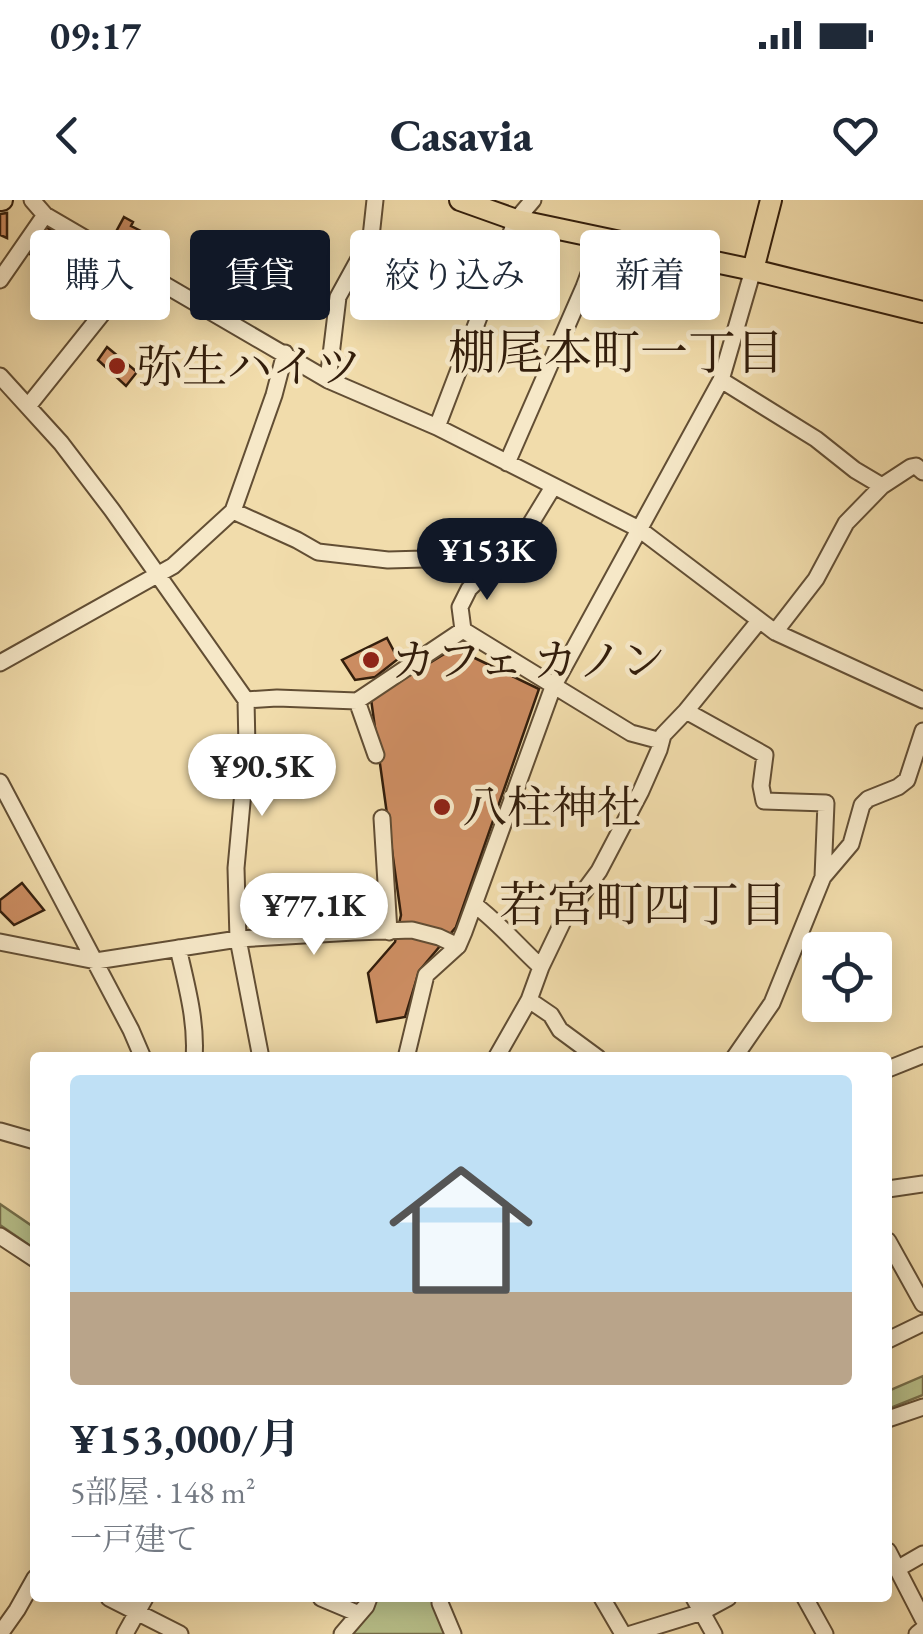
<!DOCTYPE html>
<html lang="ja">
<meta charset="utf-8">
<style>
body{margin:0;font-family:"EB Garamond","Noto Serif JP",serif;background:#f6f6f7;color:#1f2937;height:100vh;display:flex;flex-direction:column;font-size:38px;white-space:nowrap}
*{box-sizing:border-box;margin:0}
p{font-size:32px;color:#747a83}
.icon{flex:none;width:55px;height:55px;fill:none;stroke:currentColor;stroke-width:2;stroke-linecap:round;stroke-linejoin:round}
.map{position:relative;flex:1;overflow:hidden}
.side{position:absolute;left:30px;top:852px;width:862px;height:550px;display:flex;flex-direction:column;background:#fff;border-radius:10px;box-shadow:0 5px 25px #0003}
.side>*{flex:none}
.hud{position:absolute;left:30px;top:30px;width:865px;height:90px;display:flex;gap:20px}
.tools{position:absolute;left:802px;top:732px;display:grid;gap:20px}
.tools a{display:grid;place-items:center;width:90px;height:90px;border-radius:10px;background:#fff;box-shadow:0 5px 25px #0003;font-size:50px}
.price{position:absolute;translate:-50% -85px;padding:0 22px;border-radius:35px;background:#fff;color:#222;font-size:32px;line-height:65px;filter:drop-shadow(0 2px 5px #0008)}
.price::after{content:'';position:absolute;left:50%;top:60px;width:30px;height:22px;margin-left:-15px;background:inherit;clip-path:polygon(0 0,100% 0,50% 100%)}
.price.selected{background:#111827;color:#fff}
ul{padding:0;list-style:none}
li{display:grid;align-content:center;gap:20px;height:530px;padding:0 40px}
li+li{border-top:2px solid #e0e1e3}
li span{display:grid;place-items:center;height:310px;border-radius:10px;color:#555}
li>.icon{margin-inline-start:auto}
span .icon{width:180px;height:180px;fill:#fffc;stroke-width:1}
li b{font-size:42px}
.tag{padding:0 35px;border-radius:10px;background:#fff;box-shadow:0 5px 25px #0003;font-size:35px;line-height:90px}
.tag.selected{background:#111827;color:#fff}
.status{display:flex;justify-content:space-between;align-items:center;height:70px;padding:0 50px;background:#fff;direction:ltr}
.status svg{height:28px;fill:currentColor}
header{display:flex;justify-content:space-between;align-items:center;height:130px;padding:0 40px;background:#fff;font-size:45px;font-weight:800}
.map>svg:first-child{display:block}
.green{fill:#b8c08a;stroke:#766f4b;stroke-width:2.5}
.building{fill:#cc8d62;stroke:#331e0c;stroke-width:2.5}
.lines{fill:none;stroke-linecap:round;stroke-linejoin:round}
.minor-casing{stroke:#624e34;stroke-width:19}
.major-casing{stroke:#331e0c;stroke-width:24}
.minor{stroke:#f6e8c8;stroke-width:15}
.major{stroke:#f1dcab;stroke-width:20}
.poi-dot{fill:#8f2418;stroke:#f6e8c8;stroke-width:4}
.labels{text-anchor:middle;stroke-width:9;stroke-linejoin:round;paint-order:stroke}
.poi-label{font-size:45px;fill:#331e0c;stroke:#f6e8c8;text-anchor:start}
.neighbourhood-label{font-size:48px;fill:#331e0c;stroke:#f6e8c8}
</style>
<div class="status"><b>09:17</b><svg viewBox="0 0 49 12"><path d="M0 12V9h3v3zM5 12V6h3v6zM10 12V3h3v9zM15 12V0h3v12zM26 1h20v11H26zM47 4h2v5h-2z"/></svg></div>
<header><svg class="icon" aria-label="back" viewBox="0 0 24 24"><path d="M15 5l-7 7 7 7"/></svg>Casavia<svg class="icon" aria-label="heart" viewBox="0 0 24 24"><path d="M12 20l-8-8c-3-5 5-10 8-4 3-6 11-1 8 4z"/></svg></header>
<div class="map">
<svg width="923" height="1434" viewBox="0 0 923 1434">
<rect width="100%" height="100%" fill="#f1dcab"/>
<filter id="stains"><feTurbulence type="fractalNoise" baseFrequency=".002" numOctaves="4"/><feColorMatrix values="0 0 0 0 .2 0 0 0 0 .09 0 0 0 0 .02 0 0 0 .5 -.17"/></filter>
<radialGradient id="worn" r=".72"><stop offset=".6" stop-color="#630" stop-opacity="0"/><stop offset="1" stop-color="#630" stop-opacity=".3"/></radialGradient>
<path class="green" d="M0,1004L35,1028V1049L0,1025Z
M923,1176V1195L888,1209V1191Z
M373,1398H435L449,1434H346Z"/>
<path class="building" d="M7,13V38L0,35V14Z
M124,17L133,22L131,26L147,34L136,56L109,41L110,38L112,39Z
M44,26L91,53L75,80L28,53Z
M238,81L258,87L254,113L232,108Z
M107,147L137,172L126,186L98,160Z
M387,438L398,459L375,477L355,480L342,460Z
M454,448L539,489L456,727L419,771L405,817L377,822L368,773L395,742L401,715L371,499Z
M22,683L44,710L14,725L0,711V700Z"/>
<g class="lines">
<g class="minor-casing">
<path id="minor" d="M45,15L328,180L437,227L639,329L775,432L923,500
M0,80L45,15L32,0
M0,176L61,243L112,310L246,500L247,548L236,668L238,739L261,858
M328,180L338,97L371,37L375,0
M721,180L816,239L855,270L882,286
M29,205L129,80
M437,227L516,20L533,0
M507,263L584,87L602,39
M233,311L297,340L318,352L388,360L424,359L455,356L469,357L491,369
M463,430L631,533L661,541
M463,430L460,407L469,389L513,346L528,328L553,287
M775,432L816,379L846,323L882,286L911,267L916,266L923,272
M0,463L173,366L233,311L274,195L285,153
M246,500L277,498L357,501L463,430
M357,501L376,555
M686,511L765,555L761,586L764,601L826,603L823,677
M0,582L131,830L143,858
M382,618L389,732
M475,705C499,723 518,746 541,767
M0,742L96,761L238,739L354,732L412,730L439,737L458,746
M178,748C186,783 197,822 194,858
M529,800L551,815L560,830L598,858
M406,858L426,775L458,746L464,732L553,487L721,180L753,70
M496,858L529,800L541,767L565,717L599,671L641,591L659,550L663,535L686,511L759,421
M734,858L772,803L823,677L851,644L862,605L868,599L898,587L907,580L923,531
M888,869L923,855
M0,931L35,941
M888,989L923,984
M0,1036L35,1059
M888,1041L923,1104
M888,1140L923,1123
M888,1219L923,1207
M888,1351L923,1419
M897,1369L923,1354
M109,1398L180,1434
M321,1398L359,1414
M440,1398V1403L453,1434
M602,1398L623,1434
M694,1398L714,1434
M805,1398L825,1434
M0,1434L17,1410L35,1378
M125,1434L145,1398
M342,1434L366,1406L369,1398
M631,1434L702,1412L728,1398
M917,1434L923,1429"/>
</g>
<g class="major-casing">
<path id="major" d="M0,0H2
M460,0L516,20L753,70L923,112
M753,70L771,0"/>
</g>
<use href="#minor" class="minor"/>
<use href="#major" class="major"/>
</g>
<g class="poi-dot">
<circle cx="117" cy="166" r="10"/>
<circle cx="371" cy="460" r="10"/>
<circle cx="442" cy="607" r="10"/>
</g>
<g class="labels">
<g class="poi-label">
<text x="137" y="182">弥生ハイツ</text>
<text x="391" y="476">カフェ カノン</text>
<text x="462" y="623">八柱神社</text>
</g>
<g class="neighbourhood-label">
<text x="616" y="169">棚尾本町一丁目</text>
<text x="643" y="721">若宮町四丁目</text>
</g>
</g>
<rect width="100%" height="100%" filter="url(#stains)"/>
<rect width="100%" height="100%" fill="url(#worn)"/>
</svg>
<div class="tools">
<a><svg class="icon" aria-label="locate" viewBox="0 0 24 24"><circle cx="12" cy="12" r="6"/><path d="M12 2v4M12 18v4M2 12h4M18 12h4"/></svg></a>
</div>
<b class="price selected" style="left:487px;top:403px">¥153K</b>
<b class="price" style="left:262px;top:619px">¥90.5K</b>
<b class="price" style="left:314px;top:758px">¥77.1K</b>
<div class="hud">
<a class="tag">購入</a>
<a class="tag selected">賃貸</a>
<a class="tag">絞り込み</a>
<a class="tag">新着</a>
</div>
<section class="side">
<ul>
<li><span style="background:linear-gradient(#bfe0f5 70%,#b9a48a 0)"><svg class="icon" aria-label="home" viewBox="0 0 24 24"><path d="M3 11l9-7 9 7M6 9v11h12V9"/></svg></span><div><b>¥153,000/月</b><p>5部屋 · 148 m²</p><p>一戸建て</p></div></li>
</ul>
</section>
</div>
